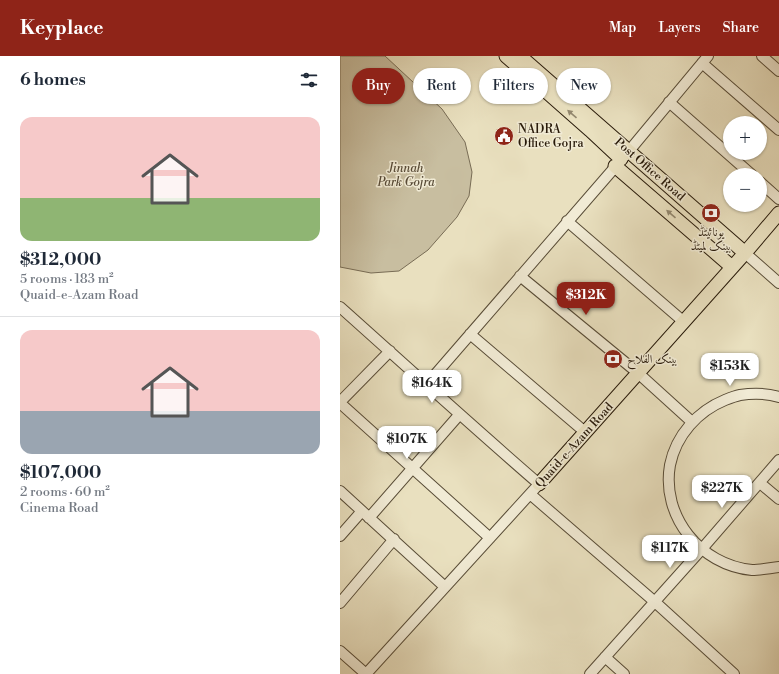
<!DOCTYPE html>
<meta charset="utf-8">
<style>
body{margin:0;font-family:"Libre Bodoni",Amiri,serif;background:#f2f2f3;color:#1f2937;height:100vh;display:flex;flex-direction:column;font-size:15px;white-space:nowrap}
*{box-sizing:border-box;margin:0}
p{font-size:13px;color:#747a83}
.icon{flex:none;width:22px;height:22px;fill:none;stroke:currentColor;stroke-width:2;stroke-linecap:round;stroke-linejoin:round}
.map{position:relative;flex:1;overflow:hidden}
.side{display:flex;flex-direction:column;background:#fff;width:340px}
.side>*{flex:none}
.top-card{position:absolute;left:12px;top:12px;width:367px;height:36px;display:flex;gap:8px}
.fabs{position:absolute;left:383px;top:60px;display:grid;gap:8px}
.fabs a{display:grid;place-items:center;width:44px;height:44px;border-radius:50%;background:#fff;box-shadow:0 1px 3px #0004;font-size:20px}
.price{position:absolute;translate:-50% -34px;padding:0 9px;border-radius:8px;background:#fff;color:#222;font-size:13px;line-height:26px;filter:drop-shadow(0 1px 2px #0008)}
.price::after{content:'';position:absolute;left:50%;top:24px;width:12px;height:9px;margin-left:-6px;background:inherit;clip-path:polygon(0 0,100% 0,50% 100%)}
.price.selected{background:#8f2418;color:#fff}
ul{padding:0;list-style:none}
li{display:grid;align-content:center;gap:8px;height:212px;padding:0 20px}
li+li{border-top:1px solid #e0e1e3}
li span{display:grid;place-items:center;height:124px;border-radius:12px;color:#555}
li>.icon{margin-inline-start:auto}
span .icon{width:72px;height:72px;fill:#fffc;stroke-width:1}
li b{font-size:17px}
h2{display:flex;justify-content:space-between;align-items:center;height:48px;padding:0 20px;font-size:17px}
.chip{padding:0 14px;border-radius:18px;background:#fff;box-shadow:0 1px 3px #0004;font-size:14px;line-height:36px}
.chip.selected{background:#8f2418;color:#fff}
header{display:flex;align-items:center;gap:24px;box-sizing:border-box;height:56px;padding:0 20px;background:#8f2418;color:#fff}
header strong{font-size:19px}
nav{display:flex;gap:22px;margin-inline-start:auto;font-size:14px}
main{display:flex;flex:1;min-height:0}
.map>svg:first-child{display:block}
.green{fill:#c8bea0;stroke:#786c55}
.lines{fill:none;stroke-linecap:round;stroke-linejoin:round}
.minor-casing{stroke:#584c37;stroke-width:12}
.major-casing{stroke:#281a0a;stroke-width:15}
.minor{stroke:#f1ebd5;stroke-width:10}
.major{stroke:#e9e0bf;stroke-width:13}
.oneway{fill:#92876e}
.labels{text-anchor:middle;stroke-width:3;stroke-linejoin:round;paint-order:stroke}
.poi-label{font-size:12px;fill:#281a0a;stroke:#f1ebd5;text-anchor:start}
.park-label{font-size:12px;font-style:italic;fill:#584b37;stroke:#f1ebd5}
.street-label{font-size:12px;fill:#281a0a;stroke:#f1ebd5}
</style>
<header>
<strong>Keyplace</strong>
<nav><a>Map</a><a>Layers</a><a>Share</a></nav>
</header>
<main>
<section class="side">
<h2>6 homes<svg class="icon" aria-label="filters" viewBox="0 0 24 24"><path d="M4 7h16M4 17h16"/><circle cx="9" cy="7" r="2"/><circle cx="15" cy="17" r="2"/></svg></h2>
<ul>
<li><span style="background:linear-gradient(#f6c9c9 65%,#8fb573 0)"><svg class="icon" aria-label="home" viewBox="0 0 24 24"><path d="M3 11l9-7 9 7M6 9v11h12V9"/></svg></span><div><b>$312,000</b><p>5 rooms · 183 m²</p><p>Quaid-e-Azam Road</p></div></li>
<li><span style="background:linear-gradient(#f6c9c9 65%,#9aa5b1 0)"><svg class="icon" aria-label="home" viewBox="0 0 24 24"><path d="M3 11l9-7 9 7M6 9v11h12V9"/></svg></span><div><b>$107,000</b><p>2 rooms · 60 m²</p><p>Cinema Road</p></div></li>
</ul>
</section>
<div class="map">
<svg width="439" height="618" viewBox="0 0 439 618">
<rect width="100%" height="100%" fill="#e9e0bf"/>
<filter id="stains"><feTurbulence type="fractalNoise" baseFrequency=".005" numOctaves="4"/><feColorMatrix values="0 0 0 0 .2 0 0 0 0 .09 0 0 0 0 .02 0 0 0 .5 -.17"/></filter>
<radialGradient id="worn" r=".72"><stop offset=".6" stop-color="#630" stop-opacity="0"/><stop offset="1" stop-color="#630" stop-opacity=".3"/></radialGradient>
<path class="green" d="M0,0H45L102,53L125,86L132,116L129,140L117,161L88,194L59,215L31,217L0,211Z"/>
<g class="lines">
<g class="minor-casing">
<path id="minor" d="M422,0L439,15
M362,7L439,74
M329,46L412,119
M420,126L439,143
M227,165L344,266
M405,197L439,227
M180,220L298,317L352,366
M0,251C66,310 132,370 199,428L26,618
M130,278L245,376
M87,328L289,95L368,0
M439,341C426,337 413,337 400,339C395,340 390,342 385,344C358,355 336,379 330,409C321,460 360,509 412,514C420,514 430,512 439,511
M0,346L50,295
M0,347L150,482
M420,427L439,443
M0,435L105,531
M190,438L315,546L394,618
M29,462L119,359
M0,480L22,455
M0,547L54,483
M0,595L26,618
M265,601L284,618
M250,618L361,494L439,404"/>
</g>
<g class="major-casing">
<path id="major" d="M166,0L250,74L281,103
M180,0L405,197
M275,110L392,211
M199,428L405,197L439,157"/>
</g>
<use href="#minor" class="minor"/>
<use href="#major" class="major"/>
</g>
<defs><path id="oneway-solid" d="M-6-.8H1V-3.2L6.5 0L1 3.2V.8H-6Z"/></defs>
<g class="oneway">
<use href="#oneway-solid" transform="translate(232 58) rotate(-139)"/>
<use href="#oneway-solid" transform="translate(331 158) rotate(-139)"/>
</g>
<defs>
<g id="civic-disc" transform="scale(1)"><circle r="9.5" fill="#8f2418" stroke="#f1ebd5"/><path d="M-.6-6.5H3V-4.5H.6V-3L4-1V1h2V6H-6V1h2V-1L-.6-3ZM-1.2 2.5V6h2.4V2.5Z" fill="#fff"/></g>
<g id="bank-disc" transform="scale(1)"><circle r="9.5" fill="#8f2418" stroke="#f1ebd5"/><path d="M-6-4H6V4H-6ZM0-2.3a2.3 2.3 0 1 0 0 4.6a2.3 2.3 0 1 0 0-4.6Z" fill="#fff"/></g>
</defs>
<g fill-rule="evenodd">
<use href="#civic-disc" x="164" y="80"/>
<use href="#bank-disc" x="371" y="157"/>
<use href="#bank-disc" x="273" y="303"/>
</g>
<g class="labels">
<g class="poi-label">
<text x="178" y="77">NADRA<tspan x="178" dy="14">Office Gojra</tspan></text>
<text x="371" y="180" text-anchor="middle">یونائیٹڈ<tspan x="371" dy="14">بینک لمیٹڈ</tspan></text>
<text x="287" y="307">بینک الفلاح</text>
</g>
<g class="park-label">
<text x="66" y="116">Jinnah<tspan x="66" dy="14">Park Gojra</tspan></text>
</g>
<g class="street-label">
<text transform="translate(310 113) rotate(41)" y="4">Post Office Road</text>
<text transform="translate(234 389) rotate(-48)" y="4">Quaid-e-Azam Road</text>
</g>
</g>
<rect width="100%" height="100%" filter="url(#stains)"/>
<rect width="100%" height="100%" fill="url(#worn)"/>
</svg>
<div class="fabs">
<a>+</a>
<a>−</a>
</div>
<b class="price selected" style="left:246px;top:260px">$312K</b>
<b class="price" style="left:390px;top:331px">$153K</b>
<b class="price" style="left:92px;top:348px">$164K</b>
<b class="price" style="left:67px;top:404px">$107K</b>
<b class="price" style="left:382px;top:453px">$227K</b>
<b class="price" style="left:330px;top:513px">$117K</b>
<div class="top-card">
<a class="chip selected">Buy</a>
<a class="chip">Rent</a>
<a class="chip">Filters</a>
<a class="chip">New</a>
</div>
</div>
</main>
